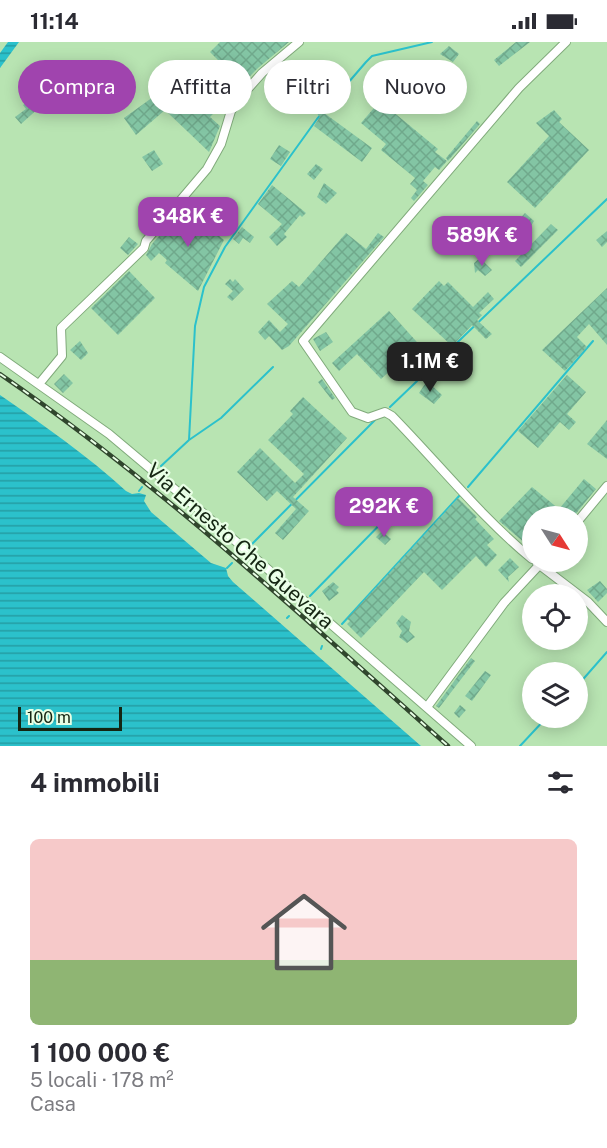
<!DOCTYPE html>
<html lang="it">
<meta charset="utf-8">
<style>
body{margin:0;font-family:"Public Sans",sans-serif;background:#f7f7f7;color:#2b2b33;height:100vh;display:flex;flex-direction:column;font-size:22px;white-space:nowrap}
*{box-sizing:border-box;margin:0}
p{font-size:20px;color:#7c7c81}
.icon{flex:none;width:33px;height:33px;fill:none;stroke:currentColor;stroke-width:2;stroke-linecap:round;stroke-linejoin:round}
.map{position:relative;height:704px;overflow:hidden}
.side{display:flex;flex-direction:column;background:#fff;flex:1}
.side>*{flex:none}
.guide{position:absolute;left:18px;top:18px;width:572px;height:54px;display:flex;gap:12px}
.needle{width:39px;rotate:126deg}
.tools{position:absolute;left:522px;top:464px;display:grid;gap:12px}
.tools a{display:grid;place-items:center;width:66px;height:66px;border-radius:50%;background:#fff;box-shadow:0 3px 15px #0003;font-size:30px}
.scale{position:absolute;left:18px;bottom:15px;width:104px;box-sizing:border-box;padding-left:6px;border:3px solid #142512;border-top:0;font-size:16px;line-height:21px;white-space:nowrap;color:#142512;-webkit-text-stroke:4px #e8ffe5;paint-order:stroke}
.price{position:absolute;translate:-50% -51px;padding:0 14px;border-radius:12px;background:#a044ae;color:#fff;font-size:20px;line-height:39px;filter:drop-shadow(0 2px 3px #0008)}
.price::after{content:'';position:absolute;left:50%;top:36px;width:18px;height:14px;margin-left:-9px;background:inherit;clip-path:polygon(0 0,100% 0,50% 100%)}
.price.current{background:#222;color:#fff}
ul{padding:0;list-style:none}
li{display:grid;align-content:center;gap:12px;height:318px;padding:0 30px}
li span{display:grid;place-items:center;height:186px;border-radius:9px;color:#555}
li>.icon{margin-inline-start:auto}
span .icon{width:108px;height:108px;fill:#fffc;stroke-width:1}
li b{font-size:26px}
h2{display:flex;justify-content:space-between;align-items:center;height:72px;padding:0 30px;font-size:26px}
.pill{padding:0 21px;border-radius:27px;background:#fff;box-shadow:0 3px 15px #0003;font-size:21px;line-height:54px}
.pill.current{background:#a044ae;color:#fff}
.status{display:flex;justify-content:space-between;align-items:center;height:42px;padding:0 30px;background:#fff;direction:ltr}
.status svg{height:16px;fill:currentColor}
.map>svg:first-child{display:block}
.water{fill:url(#water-rules)}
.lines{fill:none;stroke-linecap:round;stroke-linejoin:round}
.stream{stroke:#2bc1cb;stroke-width:2}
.building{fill:url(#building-cross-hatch)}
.minor-casing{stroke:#80aa7b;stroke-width:10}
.minor{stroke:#fff;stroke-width:8}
.rail-casing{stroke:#30462d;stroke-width:4.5}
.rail{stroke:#e8ffe5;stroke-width:2;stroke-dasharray:7;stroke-linecap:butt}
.labels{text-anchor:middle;stroke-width:4.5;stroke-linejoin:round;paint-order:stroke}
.street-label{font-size:21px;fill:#142512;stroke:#e8ffe5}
</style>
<div class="status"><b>11:14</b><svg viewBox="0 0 49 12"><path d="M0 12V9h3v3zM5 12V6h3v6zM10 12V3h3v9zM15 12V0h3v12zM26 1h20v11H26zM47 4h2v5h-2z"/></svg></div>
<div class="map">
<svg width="607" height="704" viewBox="0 0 607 704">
<defs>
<pattern id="water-rules" width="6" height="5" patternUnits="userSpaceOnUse" patternTransform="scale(1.5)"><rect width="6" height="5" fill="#2bc1cb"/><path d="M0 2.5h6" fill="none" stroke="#249da3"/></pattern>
<pattern id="building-cross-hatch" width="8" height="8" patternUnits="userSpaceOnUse" patternTransform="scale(1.5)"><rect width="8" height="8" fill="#83c5a4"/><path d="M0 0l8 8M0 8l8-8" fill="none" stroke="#70a98c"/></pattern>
</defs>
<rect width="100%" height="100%" fill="#b8e4b2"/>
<path class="water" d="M8,0H19L0,26V11Z
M0,353C42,382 88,414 126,449L132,452L139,451L146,453L144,459L151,470L211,521L226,526L228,534L233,540L421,704H0Z"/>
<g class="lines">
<path class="stream" d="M390,365L607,157
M189,398L195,284L204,245L225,205L317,77L366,20L372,14L432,0
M161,424L189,398L221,376L273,325
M468,445L593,299
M139,449L142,445
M251,503L375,378
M227,526L232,521
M310,554L400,462
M287,576L289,574
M342,582L460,453
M321,607L322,604
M578,643L607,610
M520,704L547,675"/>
</g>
<path class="building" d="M220,0H289L258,26L210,75L220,84L209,110L165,68L136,93L124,76L178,37L188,50L220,20L210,10Z
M516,0H530L499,24L494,18Z
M449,4L459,12L453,20L440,12Z
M317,26L337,50L320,68L372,106L362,120L314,84L320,75L296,47Z
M422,38L427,44L434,40L440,48L425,60L412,45Z
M33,56L41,64L21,82L15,75L26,67L23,63Z
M380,59L438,107L435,110L447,119L439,128L435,125L423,139L428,143L414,159L411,156L417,148L410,142L415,136L381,108L386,102L361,81Z
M554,68L562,77L559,80L589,108L535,166L507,140L549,94L536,81Z
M477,79L480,82L448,119L446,116Z
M279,103L290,110L281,124L270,117Z
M154,108L163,122L152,129L142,115Z
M316,122L323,127L314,138L307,132Z
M324,141L337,151L326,162L317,155Z
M272,143L306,171L302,175L300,173L284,192L287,195L277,204L269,195L282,182L258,162Z
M229,162L238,170L228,183L218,175Z
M185,165L224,198L198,249L165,221L167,218L159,211L151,219L146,213L152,202Z
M525,171L534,179L526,192L517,184L520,181L518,179Z
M551,182L558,188L521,225L515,219Z
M242,185L254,195L250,201L243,196L239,202L233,197Z
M607,189V200L602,205L596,198Z
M346,191L366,207L378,191L384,195L289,304L282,308L269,294L265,298L258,290L269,278L280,290L288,282L267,262L292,239L299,245Z
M129,195L138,202L128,213L120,206Z
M480,216L492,228L485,234L478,228L475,231L474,221Z
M129,229L155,256L118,293L91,266Z
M230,237L233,240L235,237L244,247L232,259L227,255L233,249L225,242Z
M439,239L444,244L448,240L473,265L488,250L494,257L479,271L482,273L477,278L492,292L486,297L472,283L452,304L412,267Z
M607,246V303L589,282L577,295L587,305L565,329L542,308Z
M389,269L425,309L428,305L439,317L422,333L405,315L381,337L357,312L339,329L332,321Z
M326,290L333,300L320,309L313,297Z
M80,299L88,311L81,318L70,308Z
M64,332L73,341L63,351L54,342Z
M567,333L586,350L567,372L576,380L569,388L560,380L538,406L518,389Z
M322,337L335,356L332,358L318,340Z
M427,339L442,353L434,362L419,351Z
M303,355L347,396L293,455L309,469L283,498L275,491L296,467L277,449L267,459L237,430L260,406L295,441L304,432L268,398L293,372L290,369Z
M607,378V417L587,402Z
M584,437L596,447L574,474H532V507L499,479L532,445L559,467Z
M458,456L477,475L475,477L494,497L487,503L497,513L486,525L476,514L442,548L424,530L361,596L347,582L350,579L347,577Z
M382,489L391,497L385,503L376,495Z
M510,516L519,525L508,535L509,540L498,528Z
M600,539L607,547V551L598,560L587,548Z
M333,540L339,545L336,548L339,551L329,559L322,549Z
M402,573L411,580L409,589L415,595L407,601L399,595L402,589L396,581Z
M471,616L475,619L439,666L436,664Z
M485,629L491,633L472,659L465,654Z
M460,663L466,668L459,676L454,671Z"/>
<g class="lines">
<g class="minor-casing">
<path id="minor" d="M0,315L109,392L209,476L471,704
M39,342L62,314L61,286L144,206L146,199L207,127L221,102L231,69L238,58L262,31L299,0
M578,479L607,444
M532,517C481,475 439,422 392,374L385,370L368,376L352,370L303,299L519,46L566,0
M537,521L588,560L607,580
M427,665L504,561L543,519"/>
</g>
<use href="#minor" class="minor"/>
<g class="rail-casing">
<path id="rail" d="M0,332C160,442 303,575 448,704"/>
</g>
<use href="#rail" class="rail"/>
</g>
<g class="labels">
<g class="street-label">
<text transform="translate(240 504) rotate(41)" y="7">Via Ernesto Che Guevara</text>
</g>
</g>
</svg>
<div class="tools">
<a><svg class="needle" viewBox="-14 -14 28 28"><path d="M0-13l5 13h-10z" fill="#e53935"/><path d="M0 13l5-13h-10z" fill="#7c7c81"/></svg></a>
<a><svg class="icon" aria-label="locate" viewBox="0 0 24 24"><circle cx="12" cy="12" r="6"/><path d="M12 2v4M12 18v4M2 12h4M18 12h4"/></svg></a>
<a><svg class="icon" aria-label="layers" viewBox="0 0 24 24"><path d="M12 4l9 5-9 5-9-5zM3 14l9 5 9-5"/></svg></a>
</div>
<div class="scale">100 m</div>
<b class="price" style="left:188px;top:206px">348K €</b>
<b class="price" style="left:482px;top:225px">589K €</b>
<b class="price current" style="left:430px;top:351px">1.1M €</b>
<b class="price" style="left:384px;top:496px">292K €</b>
<div class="guide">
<a class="pill current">Compra</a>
<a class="pill">Affitta</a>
<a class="pill">Filtri</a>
<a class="pill">Nuovo</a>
</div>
</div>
<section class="side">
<h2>4 immobili<svg class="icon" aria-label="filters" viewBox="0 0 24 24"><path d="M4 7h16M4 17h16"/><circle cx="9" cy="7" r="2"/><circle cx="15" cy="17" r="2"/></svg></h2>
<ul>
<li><span style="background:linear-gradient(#f6c9c9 65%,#8fb573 0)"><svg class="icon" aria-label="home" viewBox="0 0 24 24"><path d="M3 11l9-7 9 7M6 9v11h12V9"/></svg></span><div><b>1 100 000 €</b><p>5 locali · 178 m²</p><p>Casa</p></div></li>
</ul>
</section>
